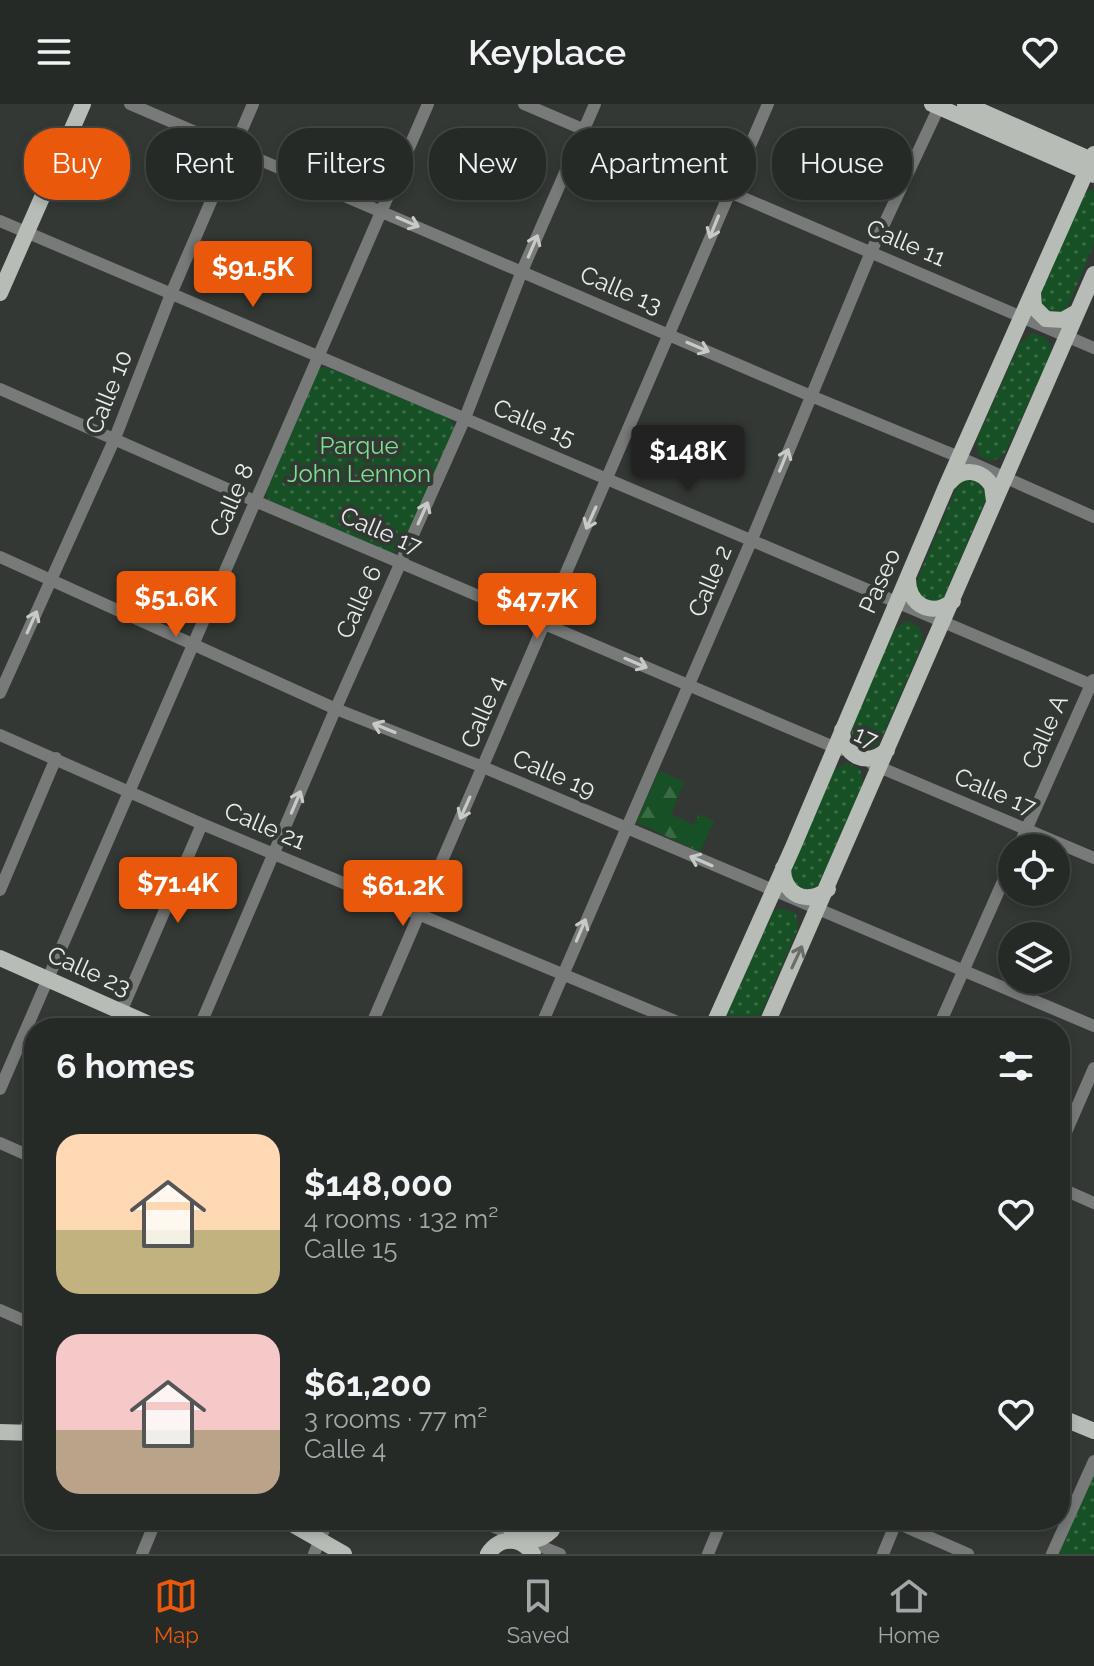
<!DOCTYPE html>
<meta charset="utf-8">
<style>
body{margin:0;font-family:Raleway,sans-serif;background:#323633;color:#f1f3f6;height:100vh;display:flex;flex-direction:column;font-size:30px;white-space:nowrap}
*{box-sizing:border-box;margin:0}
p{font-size:26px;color:#a4a7a7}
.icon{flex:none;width:44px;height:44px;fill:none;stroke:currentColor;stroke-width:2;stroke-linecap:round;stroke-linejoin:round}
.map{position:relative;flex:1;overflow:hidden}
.drawer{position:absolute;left:24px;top:914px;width:1046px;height:512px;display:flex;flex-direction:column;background:#262a27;border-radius:32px;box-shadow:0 4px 12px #0003,0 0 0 2px #424644}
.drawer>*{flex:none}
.hud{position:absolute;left:24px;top:24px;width:1046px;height:72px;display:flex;gap:16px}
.controls{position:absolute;left:998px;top:730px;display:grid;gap:16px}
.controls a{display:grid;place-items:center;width:72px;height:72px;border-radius:50%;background:#262a27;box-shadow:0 4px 12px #0003,0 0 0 2px #424644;font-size:40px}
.price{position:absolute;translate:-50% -68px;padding:0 18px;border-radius:8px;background:#ea580c;color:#fff;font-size:26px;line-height:52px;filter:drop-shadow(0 2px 4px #0008)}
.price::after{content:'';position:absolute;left:50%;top:48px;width:24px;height:18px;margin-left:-12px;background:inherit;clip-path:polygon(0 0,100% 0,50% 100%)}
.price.on{background:#222;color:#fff}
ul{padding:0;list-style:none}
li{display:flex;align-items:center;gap:24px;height:200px;padding:0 32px}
li span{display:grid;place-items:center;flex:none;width:224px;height:160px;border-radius:24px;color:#555}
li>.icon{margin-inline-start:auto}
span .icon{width:96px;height:96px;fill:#fffc;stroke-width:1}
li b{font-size:34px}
h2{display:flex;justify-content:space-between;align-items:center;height:96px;padding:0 32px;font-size:34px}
.pill{padding:0 28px;border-radius:32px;background:#262a27;box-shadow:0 4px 12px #0003,0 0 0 2px #424644;font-size:28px;line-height:72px}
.pill.on{background:#ea580c;color:#fff}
header{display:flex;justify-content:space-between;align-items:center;height:104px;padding:0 32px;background:#262a27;font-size:36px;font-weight:600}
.menu{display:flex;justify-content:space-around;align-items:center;height:112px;border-top:2px solid #424644;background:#262a27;font-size:22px;color:#a4a7a7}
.menu a{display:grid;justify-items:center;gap:4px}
.menu .on{color:#ea580c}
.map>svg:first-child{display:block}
.green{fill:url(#green-dots)}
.forest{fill:url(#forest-firs)}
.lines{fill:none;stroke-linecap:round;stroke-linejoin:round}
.minor{stroke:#777a78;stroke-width:12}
.major{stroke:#b7bcb7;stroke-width:16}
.oneway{stroke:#c8cac8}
.oneway2{stroke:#686d68}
.labels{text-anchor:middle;stroke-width:8;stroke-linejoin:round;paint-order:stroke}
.street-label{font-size:24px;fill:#eaedea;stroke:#333834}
.park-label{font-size:24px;fill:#7ae28c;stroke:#333834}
</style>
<header><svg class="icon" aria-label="menu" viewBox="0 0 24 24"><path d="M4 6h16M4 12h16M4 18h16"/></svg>Keyplace<svg class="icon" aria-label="heart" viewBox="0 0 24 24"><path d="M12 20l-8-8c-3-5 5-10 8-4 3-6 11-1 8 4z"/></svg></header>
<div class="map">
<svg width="1094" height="1450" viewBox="0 0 1094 1450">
<defs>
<pattern id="green-dots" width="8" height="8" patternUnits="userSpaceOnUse" patternTransform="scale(2)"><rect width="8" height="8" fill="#175024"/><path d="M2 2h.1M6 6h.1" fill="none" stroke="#396a44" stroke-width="1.8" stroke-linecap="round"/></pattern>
<pattern id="forest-firs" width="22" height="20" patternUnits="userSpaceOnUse" patternTransform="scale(2)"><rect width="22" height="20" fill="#175024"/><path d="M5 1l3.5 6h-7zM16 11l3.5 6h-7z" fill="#396a44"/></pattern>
</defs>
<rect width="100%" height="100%" fill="#333834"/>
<path class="green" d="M1094,86V140L1068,202L1061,209L1043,207L1039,188L1084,89Z
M1032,229L1046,234L1051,242L1050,252L1005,349C997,358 988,358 979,351L976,337L1020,239Z
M326,263L450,314L455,327L403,445L392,449L269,396L264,385L316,265Z
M981,375L987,393L944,493L941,497L922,498L915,481L958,380L961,376Z
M907,517L920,524L923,538L880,638C872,647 863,647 854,640L851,625L894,525Z
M847,659L860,665L863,679L819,780L807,787L794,781L790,767L834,666Z
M782,804L796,810L798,824L755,924H728L726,912L773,807Z
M1094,1367V1450H1059Z"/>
<path class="forest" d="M659,667L684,678L671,710L694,721L699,710L714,717L700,748L636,718Z"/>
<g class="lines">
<path class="minor" d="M130,0L811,292L959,353L1094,413
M524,0L1094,244
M0,117L1094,582
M0,285L255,397L841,646
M0,453L336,605L483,663L1094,922
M0,589L115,334L171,190L253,0
M0,631L202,720L692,924
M872,660L1094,754
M1018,744L1093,576
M0,786L56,654
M121,908L202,720
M199,924L332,613L465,314L522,167L595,0
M370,924L768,0
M540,924L752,435L871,148L939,3
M938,924L1012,757
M0,985L428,0
M0,1039L34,1054
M1060,1042L1094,964
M1060,1084L1094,1099
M0,1206L34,1221
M24,1328L34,1303
M477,1416L560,1450
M890,1416L968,1450
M142,1450L156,1416
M314,1450L328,1416
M708,1450L722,1416
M883,1450L897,1416
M1052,1450L1094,1357"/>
<path class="major" d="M932,0L1094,71
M965,0L1094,57
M0,189L83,0
M1033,189L1034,203L1046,215L1063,216L1077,208
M949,379C962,363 981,365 992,382L994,397
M908,475C908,501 932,514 953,497
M842,626C843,652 867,664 887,646
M783,764C783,791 807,802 828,785
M0,854L158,924
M712,924L793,743L946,383L1094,50
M765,924L1094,170
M1060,1313L1094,1327
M0,1328L34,1329
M285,1416L344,1450
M506,1416C514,1437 535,1443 552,1426
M488,1450C500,1432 521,1433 533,1450"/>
</g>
<defs><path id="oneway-shaft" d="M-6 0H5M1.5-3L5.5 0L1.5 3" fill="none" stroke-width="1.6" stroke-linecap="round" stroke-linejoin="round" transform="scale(2)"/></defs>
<g class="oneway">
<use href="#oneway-shaft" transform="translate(408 118) rotate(23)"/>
<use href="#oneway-shaft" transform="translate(714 123) rotate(112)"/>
<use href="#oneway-shaft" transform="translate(533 142) rotate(-67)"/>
<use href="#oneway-shaft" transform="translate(698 243) rotate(23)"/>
<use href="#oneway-shaft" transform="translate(784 356) rotate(-68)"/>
<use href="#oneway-shaft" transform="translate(423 409) rotate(-66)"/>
<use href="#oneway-shaft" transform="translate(591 414) rotate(114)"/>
<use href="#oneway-shaft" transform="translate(32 518) rotate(-66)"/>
<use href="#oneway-shaft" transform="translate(636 559) rotate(23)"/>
<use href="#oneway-shaft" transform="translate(384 624) rotate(-158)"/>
<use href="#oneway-shaft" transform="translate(296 698) rotate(-67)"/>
<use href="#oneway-shaft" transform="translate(465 704) rotate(114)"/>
<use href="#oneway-shaft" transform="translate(701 757) rotate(-157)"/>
<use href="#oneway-shaft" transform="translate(581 826) rotate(-67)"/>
</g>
<use class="oneway2" href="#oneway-shaft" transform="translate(797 853) rotate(-65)"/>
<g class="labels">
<g class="street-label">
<text transform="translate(906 139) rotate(23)" y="8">Calle 11</text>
<text transform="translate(621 186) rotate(23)" y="8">Calle 13</text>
<text transform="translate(109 288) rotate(-68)" y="8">Calle 10</text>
<text transform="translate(534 319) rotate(23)" y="8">Calle 15</text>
<text transform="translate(232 396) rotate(-67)" y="8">Calle 8</text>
<text transform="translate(381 427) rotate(23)" y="8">Calle 17</text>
<text transform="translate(710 477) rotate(-67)" y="8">Calle 2</text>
<text transform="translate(880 477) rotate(-66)" y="8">Paseo</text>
<text transform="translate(359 498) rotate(-66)" y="8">Calle 6</text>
<text transform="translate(483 608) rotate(-67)" y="8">Calle 4</text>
<text transform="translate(1045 628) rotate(-66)" y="8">Calle A</text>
<text transform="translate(866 633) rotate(24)" y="8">17</text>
<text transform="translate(554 670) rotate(23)" y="8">Calle 19</text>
<text transform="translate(995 688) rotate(23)" y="8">Calle 17</text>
<text transform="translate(265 722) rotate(23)" y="8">Calle 21</text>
<text transform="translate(89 867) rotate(24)" y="8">Calle 23</text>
</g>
<g class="park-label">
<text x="359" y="350">Parque<tspan x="359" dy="28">John Lennon</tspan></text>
</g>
</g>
</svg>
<div class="controls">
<a><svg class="icon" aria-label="locate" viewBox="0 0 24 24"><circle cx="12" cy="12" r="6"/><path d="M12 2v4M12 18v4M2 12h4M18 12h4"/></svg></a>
<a><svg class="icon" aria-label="layers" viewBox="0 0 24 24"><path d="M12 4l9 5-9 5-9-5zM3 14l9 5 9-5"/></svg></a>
</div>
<b class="price" style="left:253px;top:205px">$91.5K</b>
<b class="price on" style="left:688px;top:389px">$148K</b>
<b class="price" style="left:176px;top:535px">$51.6K</b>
<b class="price" style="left:537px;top:537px">$47.7K</b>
<b class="price" style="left:178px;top:821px">$71.4K</b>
<b class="price" style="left:403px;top:824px">$61.2K</b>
<div class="hud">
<a class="pill on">Buy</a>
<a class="pill">Rent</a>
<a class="pill">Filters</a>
<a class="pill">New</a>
<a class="pill">Apartment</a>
<a class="pill">House</a>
</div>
<section class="drawer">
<h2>6 homes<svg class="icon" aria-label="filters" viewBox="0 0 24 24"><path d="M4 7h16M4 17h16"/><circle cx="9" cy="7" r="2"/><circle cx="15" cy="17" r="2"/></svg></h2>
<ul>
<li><span style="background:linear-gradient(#ffd9b3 60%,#c2b280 0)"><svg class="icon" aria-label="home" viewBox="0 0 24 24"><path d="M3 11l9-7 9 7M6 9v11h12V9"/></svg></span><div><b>$148,000</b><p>4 rooms · 132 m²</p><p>Calle 15</p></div><svg class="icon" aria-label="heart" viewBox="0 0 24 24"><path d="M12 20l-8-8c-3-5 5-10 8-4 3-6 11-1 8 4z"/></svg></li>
<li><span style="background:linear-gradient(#f6c9c9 60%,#b9a48a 0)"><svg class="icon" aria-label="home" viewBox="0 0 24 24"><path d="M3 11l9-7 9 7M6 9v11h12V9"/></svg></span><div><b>$61,200</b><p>3 rooms · 77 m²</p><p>Calle 4</p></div><svg class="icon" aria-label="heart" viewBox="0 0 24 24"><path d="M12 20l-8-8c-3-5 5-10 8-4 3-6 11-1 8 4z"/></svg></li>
</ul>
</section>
</div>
<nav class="menu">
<a class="on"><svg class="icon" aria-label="map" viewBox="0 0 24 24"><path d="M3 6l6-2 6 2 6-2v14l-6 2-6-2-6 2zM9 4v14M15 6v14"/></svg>Map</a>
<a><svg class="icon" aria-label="saved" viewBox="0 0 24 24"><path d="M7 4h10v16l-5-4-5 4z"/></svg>Saved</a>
<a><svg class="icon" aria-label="home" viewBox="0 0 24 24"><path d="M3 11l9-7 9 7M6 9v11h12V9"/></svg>Home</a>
</nav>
